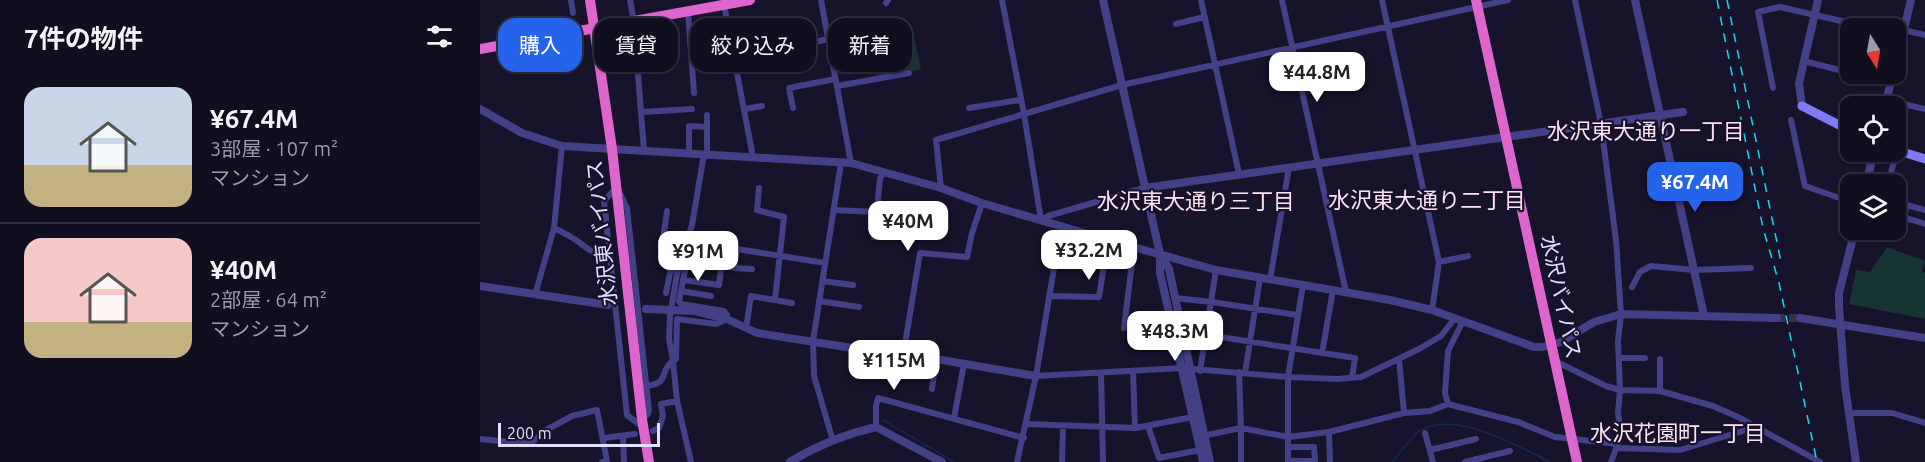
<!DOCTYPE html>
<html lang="ja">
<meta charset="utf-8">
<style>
body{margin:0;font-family:Ubuntu,"Noto Sans JP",sans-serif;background:#1e1c2d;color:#f1f3f6;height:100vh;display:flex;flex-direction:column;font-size:22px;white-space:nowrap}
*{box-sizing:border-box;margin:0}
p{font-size:20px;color:#9c9ca5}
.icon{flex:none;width:33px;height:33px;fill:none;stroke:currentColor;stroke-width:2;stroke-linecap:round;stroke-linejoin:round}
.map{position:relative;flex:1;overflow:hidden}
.sheet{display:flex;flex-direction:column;background:#110e20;width:480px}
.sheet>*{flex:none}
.banner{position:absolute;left:18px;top:18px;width:570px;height:54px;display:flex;gap:12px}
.needle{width:39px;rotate:169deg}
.fabs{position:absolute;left:1360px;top:18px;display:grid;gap:12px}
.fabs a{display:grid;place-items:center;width:66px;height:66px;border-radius:12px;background:#110e20;box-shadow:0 2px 4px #0004,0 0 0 2px #302e3e;font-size:30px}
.scale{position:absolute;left:18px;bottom:15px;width:162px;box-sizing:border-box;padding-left:6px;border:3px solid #e2defd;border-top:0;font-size:16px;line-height:21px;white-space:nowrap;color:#e2defd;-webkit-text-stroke:4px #17132b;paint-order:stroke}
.price{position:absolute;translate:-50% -51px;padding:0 14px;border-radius:12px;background:#fff;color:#222;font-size:20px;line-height:39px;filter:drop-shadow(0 2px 3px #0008)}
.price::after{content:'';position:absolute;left:50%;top:36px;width:18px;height:14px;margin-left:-9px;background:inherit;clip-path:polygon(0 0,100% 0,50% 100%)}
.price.active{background:#2563eb;color:#fff}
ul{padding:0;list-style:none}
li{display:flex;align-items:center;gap:18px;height:150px;padding:0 24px}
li+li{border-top:2px solid #302e3e}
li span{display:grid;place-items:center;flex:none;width:168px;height:120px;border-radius:18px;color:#555}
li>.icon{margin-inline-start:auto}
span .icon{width:72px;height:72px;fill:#fffc;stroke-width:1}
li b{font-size:26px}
h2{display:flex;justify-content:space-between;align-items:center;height:72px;padding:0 24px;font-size:26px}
.tag{padding:0 21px;border-radius:18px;background:#110e20;box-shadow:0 2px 4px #0004,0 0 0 2px #302e3e;font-size:21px;line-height:54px}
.tag.active{background:#2563eb;color:#fff}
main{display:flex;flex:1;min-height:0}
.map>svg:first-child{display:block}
.green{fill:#163434}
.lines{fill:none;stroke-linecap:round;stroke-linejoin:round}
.stream{stroke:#12284f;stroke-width:1.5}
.tertiary-tunnel{stroke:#35314a;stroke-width:8;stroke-dasharray:8 4;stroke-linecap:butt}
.minor{stroke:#444087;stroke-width:6}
.tertiary{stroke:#444087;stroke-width:8}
.secondary{stroke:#7f7af8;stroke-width:9}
.trunk{stroke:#de65ce;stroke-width:10}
.rail{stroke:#14d9f3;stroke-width:1.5;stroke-dasharray:9 8;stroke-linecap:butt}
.labels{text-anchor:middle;stroke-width:4.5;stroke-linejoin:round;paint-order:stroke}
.street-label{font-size:21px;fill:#e2defd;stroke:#17132b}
.neighbourhood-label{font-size:22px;fill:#fde0f2;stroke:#17132b}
</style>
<main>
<section class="sheet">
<h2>7件の物件<svg class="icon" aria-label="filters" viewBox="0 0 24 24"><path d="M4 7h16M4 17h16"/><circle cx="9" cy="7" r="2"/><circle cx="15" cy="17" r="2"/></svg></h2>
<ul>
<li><span style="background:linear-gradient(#c9d6e8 65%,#c2b280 0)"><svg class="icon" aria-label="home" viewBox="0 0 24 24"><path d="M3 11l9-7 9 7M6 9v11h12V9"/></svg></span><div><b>¥67.4M</b><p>3部屋 · 107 m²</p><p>マンション</p></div></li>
<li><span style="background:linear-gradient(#f6c9c9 70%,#c2b280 0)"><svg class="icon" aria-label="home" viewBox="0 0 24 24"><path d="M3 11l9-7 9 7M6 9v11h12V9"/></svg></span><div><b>¥40M</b><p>2部屋 · 64 m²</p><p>マンション</p></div></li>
</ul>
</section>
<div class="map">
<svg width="1445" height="462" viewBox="0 0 1445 462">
<rect width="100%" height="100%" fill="#17132b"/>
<path class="green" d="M432,27L441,69L397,78L389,36Z
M1407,247L1445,261L1442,271L1445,273V319L1369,304L1376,270L1390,272Z"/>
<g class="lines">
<path class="stream" d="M403,420L474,462
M912,462C921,453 929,438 939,431C974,409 1038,446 1070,462"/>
<path class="tertiary-tunnel" d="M1297,318H1320"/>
<path class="minor" d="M91,0L93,13
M150,0L154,22L164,151
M341,0L371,163
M522,0L544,114L642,85L1028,0
M721,0L759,174
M802,0L866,292
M902,0L959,262L952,310
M1095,0L1121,124L1136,240L1141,314L1138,341L1140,390L1138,413L1141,435L1131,462
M406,3L408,0
M244,5L273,157
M208,11L214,93
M696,24L724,17
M1424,30L1445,35
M352,59L380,54L381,60
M1324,61L1371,73
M316,62L314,47L348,39
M256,68L288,61
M1374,74L1411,83
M357,86L429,73
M1293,88L1278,12L1300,7L1392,28
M1407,100L1445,109
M313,108L309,88L355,79
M489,108L540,100
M265,109L282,106
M161,112L212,109
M1311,120L1325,186L1371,202
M209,154V126L227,127
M1408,184L1417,150
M279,188L277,210L304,217L295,300
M461,188L456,140L544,114L561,220L568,216L664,188
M398,203L413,206
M354,210L397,212
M187,211L182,247L185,251L204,252
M1416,215L1445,224
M1424,217L1427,205L1445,210
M74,228C80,231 86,234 91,237C105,245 113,257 130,255
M394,237L400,179L403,173
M207,245L208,255L199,301L201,304L244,311L247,315V319L236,324L197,319L196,359L193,361L197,401L211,462
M959,262L988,256
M272,269L254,268L257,249L345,263
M204,280L239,285L242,262L208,257
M790,280L809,167
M342,281L373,285
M1152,287L1160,272L1171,266L1214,270L1271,268
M201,291L231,296
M186,293L190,273L192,270H198
M55,295L74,228L82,146
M569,296L619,297L628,240
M695,298L732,302L817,315
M339,301L379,307
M983,321L968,351L965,393L968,404L1038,422L1075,437L1138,444
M266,328L271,296L312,303
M644,328L654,247
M702,331L875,358L872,378
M842,353L853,290
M423,356L440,253L487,257L492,233L502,203
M1139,358H1165
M919,359L924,413L950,411L968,404
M1075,361L1126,386L1140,390L1180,391L1233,406L1258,417L1340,462
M720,371L736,270
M653,372L655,428
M621,373L623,462
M765,373L780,278
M556,376L702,368L808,377L858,379L881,377L939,349L961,336L975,318
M165,386C191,384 179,370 193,361L189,339L190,316L197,274L212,225L223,160L227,151V115
M452,389L456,359
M1180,391V359
M1370,413H1412L1445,423
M474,418L484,364
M162,419L168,414L169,410L147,208L137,187L124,201L147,415L163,427
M547,424L655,428L713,417
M668,426L679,458L720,450
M396,427V406L398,398L544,438
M173,431L179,428L183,416L181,404L197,401
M849,432L850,462
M945,433L953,462
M722,436L761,428L759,372
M143,437L144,462
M124,438L155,434
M0,439L50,444L68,429L92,416L117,410L127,461L122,462
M353,441L334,376L333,341L361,163
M808,447H834L835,461H808
M1137,448L1200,450L1276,427
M950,450L996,439
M537,462L556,376L581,226
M582,462L583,426
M761,462V428L808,437L849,432L924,413
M808,462V377L823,285
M985,462L1030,451"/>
<path class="tertiary" d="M623,0L680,254V273L723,462
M1155,0L1224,316
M1416,62L1431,0
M1322,106L1319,83L1338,0
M1405,106L1413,74
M0,109L42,133L82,146L371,163L461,188L502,203L628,240L736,270L910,300L952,310L1054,347H1063L1081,342L1114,322L1141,314L1297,318
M1386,184L1394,152
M664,188L1203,112
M1375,230L1359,293V307L1365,386L1376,462
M681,255L689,269L730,462
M0,286L128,305
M166,309L215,311L247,319L277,333L423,356L456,359L556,376
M1320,318L1445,338
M310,462C336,446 366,434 396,427L462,462"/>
<path class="secondary" d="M1322,106L1371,131
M1416,150L1445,159"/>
<path class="trunk" d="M110,0L132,149L162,419L169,462
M996,0L1097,462
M0,49L270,0"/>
<path class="rail" d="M1237,0L1283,228L1299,283L1337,462
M1247,0L1301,262"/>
</g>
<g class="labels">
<g class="street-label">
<text transform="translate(122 233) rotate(-96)" y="7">水沢東バイパス</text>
<text transform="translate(1081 297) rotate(78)" y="7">水沢バイパス</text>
</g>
<g class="neighbourhood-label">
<text x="1166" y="139">水沢東大通り一丁目</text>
<text x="947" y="208">水沢東大通り二丁目</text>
<text x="716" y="209">水沢東大通り三丁目</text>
<text x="1198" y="441">水沢花園町一丁目</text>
</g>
</g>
</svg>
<div class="fabs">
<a><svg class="needle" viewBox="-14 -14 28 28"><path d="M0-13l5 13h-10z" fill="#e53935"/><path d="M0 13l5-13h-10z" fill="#9c9ca5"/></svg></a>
<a><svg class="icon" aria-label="locate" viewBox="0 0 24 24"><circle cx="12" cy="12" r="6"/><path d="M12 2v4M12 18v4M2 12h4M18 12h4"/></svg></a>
<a><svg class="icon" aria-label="layers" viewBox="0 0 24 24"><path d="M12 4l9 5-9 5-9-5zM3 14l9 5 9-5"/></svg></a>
</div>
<div class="scale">200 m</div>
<b class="price" style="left:837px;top:103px">¥44.8M</b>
<b class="price active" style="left:1215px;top:213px">¥67.4M</b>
<b class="price" style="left:428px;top:252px">¥40M</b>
<b class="price" style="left:609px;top:281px">¥32.2M</b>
<b class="price" style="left:218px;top:282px">¥91M</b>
<b class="price" style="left:695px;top:362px">¥48.3M</b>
<b class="price" style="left:414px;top:391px">¥115M</b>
<div class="banner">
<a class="tag active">購入</a>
<a class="tag">賃貸</a>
<a class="tag">絞り込み</a>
<a class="tag">新着</a>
</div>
</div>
</main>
